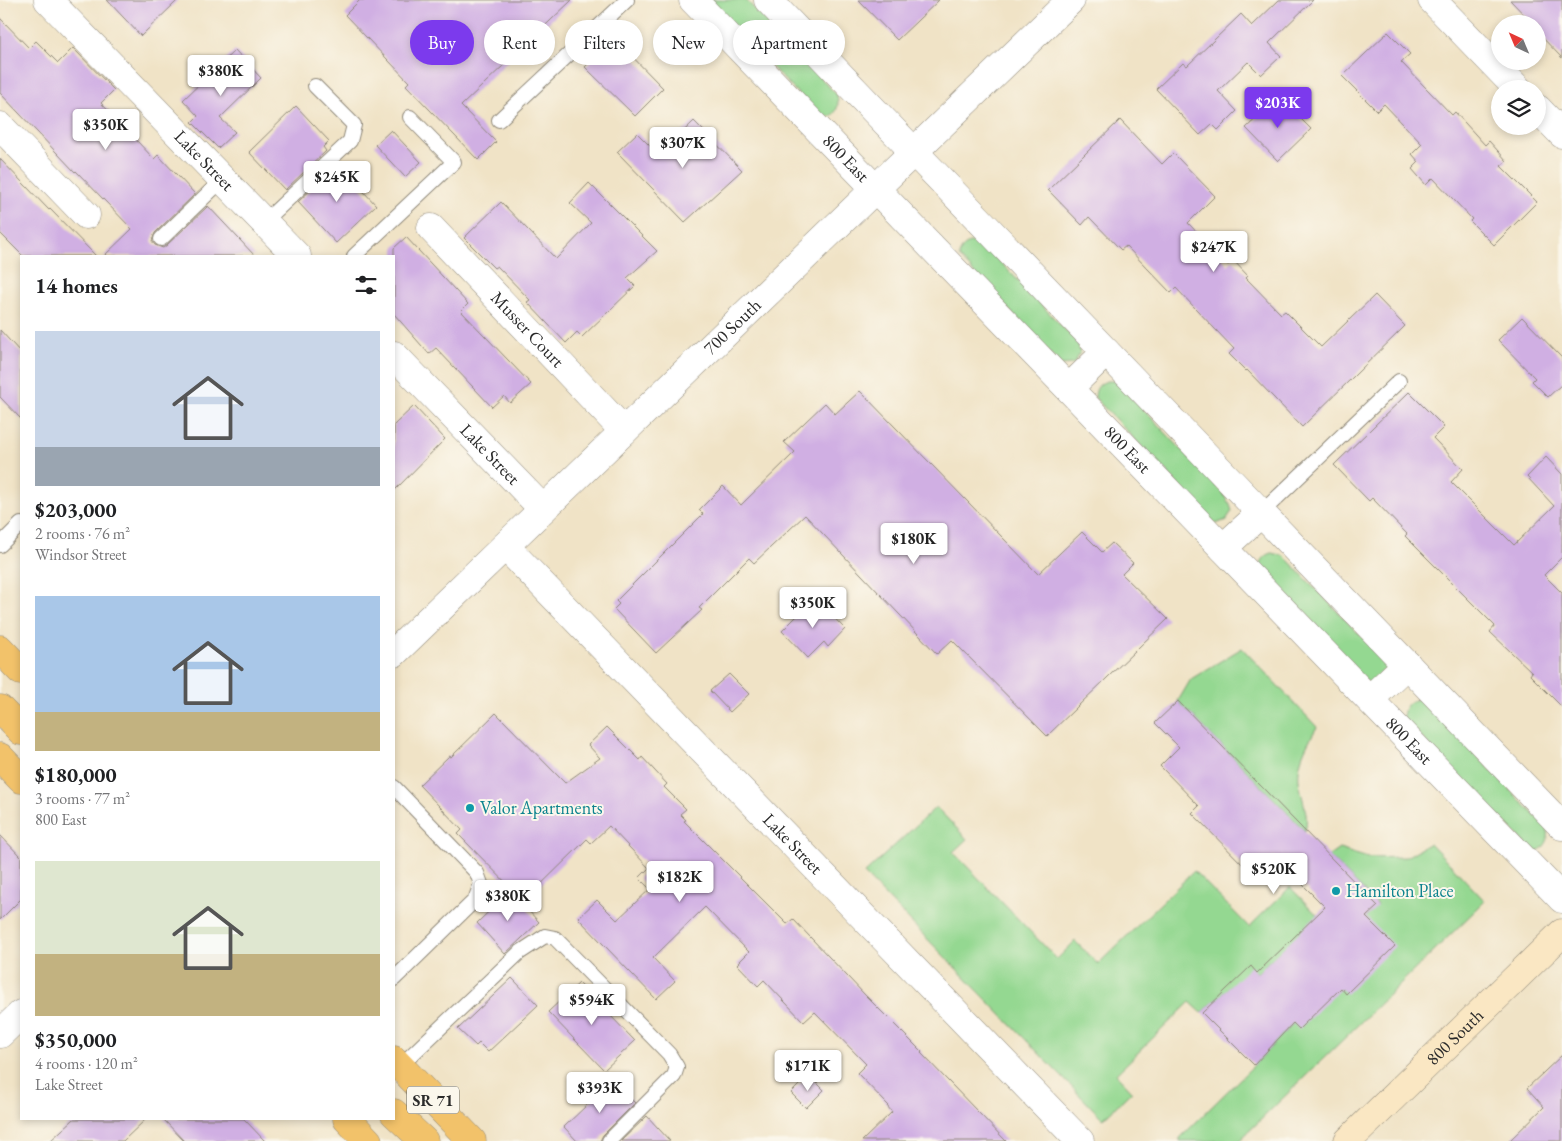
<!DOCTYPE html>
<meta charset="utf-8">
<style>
body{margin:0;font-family:"EB Garamond",serif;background:#f2f2f2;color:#202124;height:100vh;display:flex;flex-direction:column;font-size:19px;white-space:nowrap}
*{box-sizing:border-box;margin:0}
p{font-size:16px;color:#757577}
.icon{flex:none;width:28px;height:28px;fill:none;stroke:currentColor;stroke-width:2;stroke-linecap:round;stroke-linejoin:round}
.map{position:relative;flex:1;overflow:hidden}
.panel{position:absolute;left:20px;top:255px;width:375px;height:865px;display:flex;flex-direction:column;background:#fff;border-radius:0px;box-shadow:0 2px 8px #0003}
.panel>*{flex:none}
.hud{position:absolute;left:410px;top:20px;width:475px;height:45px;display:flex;gap:10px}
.needle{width:32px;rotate:316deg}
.fabs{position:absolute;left:1491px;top:15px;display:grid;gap:10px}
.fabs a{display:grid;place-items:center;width:55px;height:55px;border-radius:50%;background:#fff;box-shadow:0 2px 8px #0003;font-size:25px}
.price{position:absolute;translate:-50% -42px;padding:0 11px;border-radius:5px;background:#fff;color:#222;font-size:16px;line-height:32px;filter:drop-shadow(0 1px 2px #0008)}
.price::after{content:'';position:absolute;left:50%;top:30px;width:15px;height:11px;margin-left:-8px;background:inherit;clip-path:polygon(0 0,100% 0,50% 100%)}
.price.selected{background:#7c3aed;color:#fff}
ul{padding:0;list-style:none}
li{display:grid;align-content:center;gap:10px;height:265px;padding:0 15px}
li span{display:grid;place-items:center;height:155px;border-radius:0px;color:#555}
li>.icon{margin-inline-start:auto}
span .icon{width:90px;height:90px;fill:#fffc;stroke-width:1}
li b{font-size:21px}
h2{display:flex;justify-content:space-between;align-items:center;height:60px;padding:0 15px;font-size:21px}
.chip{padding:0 18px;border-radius:22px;background:#fff;box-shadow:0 2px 8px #0003;font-size:18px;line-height:45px}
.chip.selected{background:#7c3aed;color:#fff}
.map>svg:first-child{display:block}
.green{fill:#94d891;stroke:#60825e}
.building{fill:#d0afe3}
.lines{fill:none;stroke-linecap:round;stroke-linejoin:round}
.lane-casing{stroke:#8e8778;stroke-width:16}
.street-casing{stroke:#8e8778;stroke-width:29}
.secondary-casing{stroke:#8e8778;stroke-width:29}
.primary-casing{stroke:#8e8778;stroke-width:29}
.lane{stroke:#fff;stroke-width:14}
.street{stroke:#fff;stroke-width:28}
.secondary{stroke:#fae7c3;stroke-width:28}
.primary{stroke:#f2c26a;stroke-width:28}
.culture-dot{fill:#0f9aa8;stroke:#fbf7ec;stroke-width:2}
.labels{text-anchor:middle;stroke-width:4;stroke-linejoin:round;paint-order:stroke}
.shield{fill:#fbf7ec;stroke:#696865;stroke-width:1}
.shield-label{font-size:16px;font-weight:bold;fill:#2b2b2b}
.street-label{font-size:18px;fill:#2b2b2b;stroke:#fbf7ec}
.culture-label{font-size:18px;fill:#0d838f;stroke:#fbf7ec;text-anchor:start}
</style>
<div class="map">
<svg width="1562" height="1141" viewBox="0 0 1562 1141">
<rect width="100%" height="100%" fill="#fbf7ec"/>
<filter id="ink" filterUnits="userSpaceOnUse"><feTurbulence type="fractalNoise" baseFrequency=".02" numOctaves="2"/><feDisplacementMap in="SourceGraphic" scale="10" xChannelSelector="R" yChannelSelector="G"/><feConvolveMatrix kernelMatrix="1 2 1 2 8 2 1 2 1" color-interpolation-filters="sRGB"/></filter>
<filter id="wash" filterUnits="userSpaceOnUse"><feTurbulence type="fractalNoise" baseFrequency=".0096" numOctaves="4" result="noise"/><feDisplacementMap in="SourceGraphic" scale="20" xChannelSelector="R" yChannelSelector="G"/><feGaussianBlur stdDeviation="1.12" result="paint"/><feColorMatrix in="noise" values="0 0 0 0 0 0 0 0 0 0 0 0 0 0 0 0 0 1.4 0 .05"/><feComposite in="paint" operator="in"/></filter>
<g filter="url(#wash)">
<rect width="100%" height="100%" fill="#f0e3c6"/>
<path class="green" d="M706,0H746L837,95C840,108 835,119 821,117Z
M977,242L984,245L1078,343L1080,354L1073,364L1061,365L959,257C961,246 967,242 977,242Z
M1107,381H1114L1121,386L1222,492L1230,505L1232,511L1226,520L1216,524L1095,398C1095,389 1098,384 1107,381Z
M1272,553L1284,556L1386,662L1388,666L1369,684L1260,571C1260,562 1263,556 1272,553Z
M1242,648L1317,727C1307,744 1297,761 1299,781C1301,797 1310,816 1305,831L1178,701L1191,679Z
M1420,699L1424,701L1547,828C1551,839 1545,848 1535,853L1403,719C1403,708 1408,700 1420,699Z
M936,807L967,839L953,852L1057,959L1075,941L1098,964L1194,871L1249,927L1290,887L1323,921L1300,932L1257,973L1251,967L1202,1013L1190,1002L1116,1074L1132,1091L1103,1119L864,874Z
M1430,843L1485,901L1239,1141H1180V1138L1254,1065L1293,1023L1341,988L1346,993L1366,917L1378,905L1329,856L1339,849L1368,858L1406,857Z"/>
<g id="blocks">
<path class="building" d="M107,0H178L141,36Z
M360,0H572L461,106L496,142L478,160L406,85L409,82L345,15Z
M858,0H939L897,40Z
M1279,0H1313L1269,43L1281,56L1261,75L1248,62L1218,91L1237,111L1218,130L1212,124L1200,135L1156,89L1183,63L1187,66L1241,14L1252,26Z
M1510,0H1562V58L1538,33V24H1533Z
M0,18L29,48L36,41L58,63L73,48L114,90L101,103L154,159L158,155L195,194L155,233L152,241L155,245L163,248L167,245L208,206L255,256H104L132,229L76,171L75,172L0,93Z
M1388,32L1410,54L1401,62L1452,115L1455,112L1485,145L1489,141L1507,161L1501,166L1537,202L1494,245L1470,221L1472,219L1433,178L1426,185L1412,169L1419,162L1412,154L1422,144L1384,104L1377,111L1342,76Z
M614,38L663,88L635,116L585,67Z
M235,50L261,78L220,118L235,132L218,148L192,122L198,116L183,100Z
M1279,97L1311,129L1278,161L1246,128Z
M296,106L329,141L323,147L326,151L285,190L249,152Z
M1120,120L1162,164L1173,153L1215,196L1188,223L1228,265L1233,260L1248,276L1246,278L1281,314L1285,311L1321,347L1375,295L1405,326L1302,427L1247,370L1246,371L1229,354L1234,349L1176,288L1171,293L1126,246L1121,250L1089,217L1082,225L1048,190Z
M694,121L742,170L685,222L617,152L637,133L659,155Z
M391,130L421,162L405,177L375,145Z
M0,159L49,210L50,209L96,256H23L0,233Z
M338,164L376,205L336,243L298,202Z
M589,183L657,251L627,278L635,286L582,337L577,332L566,343L527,302L530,300L497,266L494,268L464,238L501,202L556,259L591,223L570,203Z
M406,237L468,304L461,311L531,384L510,403L504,396L492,407L436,348L429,354L394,314V248Z
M1522,317L1562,358V384L1548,397L1532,381L1535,378L1498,340Z
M0,330L21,353V419L0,397Z
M860,391L1038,574L1082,532L1102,552L1112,543L1133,563L1122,574L1168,619L1047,736L952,640L937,654L805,515L754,563L749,558L699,608L702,610L656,653L614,609L619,604L616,601L703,514L699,510L723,486L741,505L795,452L784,442L825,403L835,414Z
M1409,392L1444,427L1433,438L1463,469L1451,482L1514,545L1554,506L1527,477L1546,457L1562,474V557L1544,575L1562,593V707L1530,675L1532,672L1490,632L1495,626L1405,536L1407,534L1372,498L1369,501L1334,465Z
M414,406L445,439L394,491V425Z
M815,598L845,629L828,647L824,642L808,658L782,631Z
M729,674L749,694L730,712L710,691Z
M1178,701L1378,906L1366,917L1395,946L1346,994L1341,988L1299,1029L1293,1023L1254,1065L1202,1013L1251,966L1257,973L1325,907L1274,856L1254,876L1192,813L1199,806L1160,766L1179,747L1155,723Z
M496,713L565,783L600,758L588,745L607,727L640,760L642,757L667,784L664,787L686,809L680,814L686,820L684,821L787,924L793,919L865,995L922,1052L921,1053L1006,1141H862L892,1112L887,1106L888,1105L857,1073L866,1064L815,1012L804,1022L764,980L758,986L737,964L749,952L705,907L653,958L675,981L656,999L578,918L597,900L617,920L650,889L639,878L649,868L609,826L591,843L587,839L524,901L458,834L462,830L419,785L449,756L451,757Z
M0,835L21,857V899L0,920Z
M510,891L539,922L505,954L477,923Z
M512,978L538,1005L488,1052L479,1043L476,1046L458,1029Z
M579,983L635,1041L604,1070L548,1012Z
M1562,1055V1141H1509L1544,1107L1527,1088Z
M809,1075L824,1090L806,1108L791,1093Z
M613,1080L635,1103L603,1135L600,1141H577L564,1127Z
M647,1116L670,1141H621Z
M74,1119H146L123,1141H50Z
M163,1119H244L265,1141H184Z"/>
</g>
</g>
<g filter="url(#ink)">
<use href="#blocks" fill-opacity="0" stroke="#8e8778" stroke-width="1"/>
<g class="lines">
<g class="lane-casing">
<path id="lane" d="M499,120L627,0
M264,222L350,141L354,125L315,86
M161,239L223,179
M354,256L454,162L410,117
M1261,513L1399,381
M0,545L21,524
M394,787L477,873L481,884L475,900L394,979
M400,1066L519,953L545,936L555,938L669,1054L677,1067L674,1076L609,1141"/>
</g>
<g class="street-casing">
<g id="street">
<path id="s1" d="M48,0L297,256"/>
<path id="s2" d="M693,0L1562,899"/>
<path d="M768,0L1562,826"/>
<path d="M1432,0L1518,89"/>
<path d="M1538,109L1562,134"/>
<path d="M0,126L86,215"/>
<path id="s3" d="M431,228L624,431"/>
<path id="s4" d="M394,355L543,509"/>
<path d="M1069,388L1106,352"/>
<path id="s5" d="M505,546L1080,1141"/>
<path d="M1223,548L1261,513"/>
<path id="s6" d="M394,653L1071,0"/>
<path d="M1370,699L1407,664"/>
<path d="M0,1034L21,1014"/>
</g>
</g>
<g class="secondary-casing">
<g id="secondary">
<path id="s7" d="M1348,1141L1562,933"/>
</g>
</g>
<g class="primary-casing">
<path id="primary" d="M0,649L21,671
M0,709L21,731
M0,757L21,779
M394,1060L472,1141
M394,1113L424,1141
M347,1119L368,1141"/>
</g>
<use href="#lane" class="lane"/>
<use href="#street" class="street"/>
<use href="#secondary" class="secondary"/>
<use href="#primary" class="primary"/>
</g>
</g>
<g class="culture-dot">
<circle cx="470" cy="808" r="5"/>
<circle cx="1336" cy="891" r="5"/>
</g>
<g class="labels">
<rect class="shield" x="407" y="1086.5" width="52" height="27" rx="4"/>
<g class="shield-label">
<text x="433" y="1106">SR 71</text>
</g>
<g class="street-label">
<text dy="6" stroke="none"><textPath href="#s2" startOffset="220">800 East</textPath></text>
<text dy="6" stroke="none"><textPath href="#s1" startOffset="224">Lake Street</textPath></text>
<text dy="6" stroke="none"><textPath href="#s6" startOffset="470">700 South</textPath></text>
<text dy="6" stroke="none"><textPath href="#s3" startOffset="140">Musser Court</textPath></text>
<text dy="6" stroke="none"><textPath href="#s2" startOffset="625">800 East</textPath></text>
<text dy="6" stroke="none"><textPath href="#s4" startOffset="138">Lake Street</textPath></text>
<text dy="6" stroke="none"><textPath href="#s2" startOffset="1030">800 East</textPath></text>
<text dy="6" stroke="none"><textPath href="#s5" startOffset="414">Lake Street</textPath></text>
<text dy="6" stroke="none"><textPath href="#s7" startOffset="149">800 South</textPath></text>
</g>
<g class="culture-label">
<text x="480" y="814">Valor Apartments</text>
<text x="1346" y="897">Hamilton Place</text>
</g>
</g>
</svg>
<div class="fabs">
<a><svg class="needle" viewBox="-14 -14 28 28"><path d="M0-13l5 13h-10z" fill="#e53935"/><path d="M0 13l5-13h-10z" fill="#757577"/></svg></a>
<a><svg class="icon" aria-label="layers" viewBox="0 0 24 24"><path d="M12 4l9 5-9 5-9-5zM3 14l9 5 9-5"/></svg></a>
</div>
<b class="price" style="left:221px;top:97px">$380K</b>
<b class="price selected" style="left:1278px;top:129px">$203K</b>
<b class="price" style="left:106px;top:151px">$350K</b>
<b class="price" style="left:683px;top:169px">$307K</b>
<b class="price" style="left:337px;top:203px">$245K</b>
<b class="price" style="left:1214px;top:273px">$247K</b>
<b class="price" style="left:914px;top:565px">$180K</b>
<b class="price" style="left:813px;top:629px">$350K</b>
<b class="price" style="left:1274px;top:895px">$520K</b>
<b class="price" style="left:680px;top:903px">$182K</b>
<b class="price" style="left:508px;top:922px">$380K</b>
<b class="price" style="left:592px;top:1026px">$594K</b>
<b class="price" style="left:808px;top:1092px">$171K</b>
<b class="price" style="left:600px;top:1114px">$393K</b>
<div class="hud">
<a class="chip selected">Buy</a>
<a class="chip">Rent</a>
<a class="chip">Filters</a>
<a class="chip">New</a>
<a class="chip">Apartment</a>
</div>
<section class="panel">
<h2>14 homes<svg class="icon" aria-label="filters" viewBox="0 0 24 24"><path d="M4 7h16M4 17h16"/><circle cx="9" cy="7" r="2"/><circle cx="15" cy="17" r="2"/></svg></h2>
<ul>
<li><span style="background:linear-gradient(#c9d6e8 75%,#9aa5b1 0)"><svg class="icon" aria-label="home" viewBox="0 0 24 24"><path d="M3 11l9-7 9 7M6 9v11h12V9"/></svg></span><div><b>$203,000</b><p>2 rooms · 76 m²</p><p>Windsor Street</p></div></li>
<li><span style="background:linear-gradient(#a9c7e8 75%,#c2b280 0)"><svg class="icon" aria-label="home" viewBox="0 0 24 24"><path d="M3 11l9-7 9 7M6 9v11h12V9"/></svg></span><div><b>$180,000</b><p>3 rooms · 77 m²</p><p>800 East</p></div></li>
<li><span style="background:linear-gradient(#dfe7d0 60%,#c2b280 0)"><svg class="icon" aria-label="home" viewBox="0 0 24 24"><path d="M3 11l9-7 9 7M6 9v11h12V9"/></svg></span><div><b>$350,000</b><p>4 rooms · 120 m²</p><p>Lake Street</p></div></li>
</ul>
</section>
</div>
